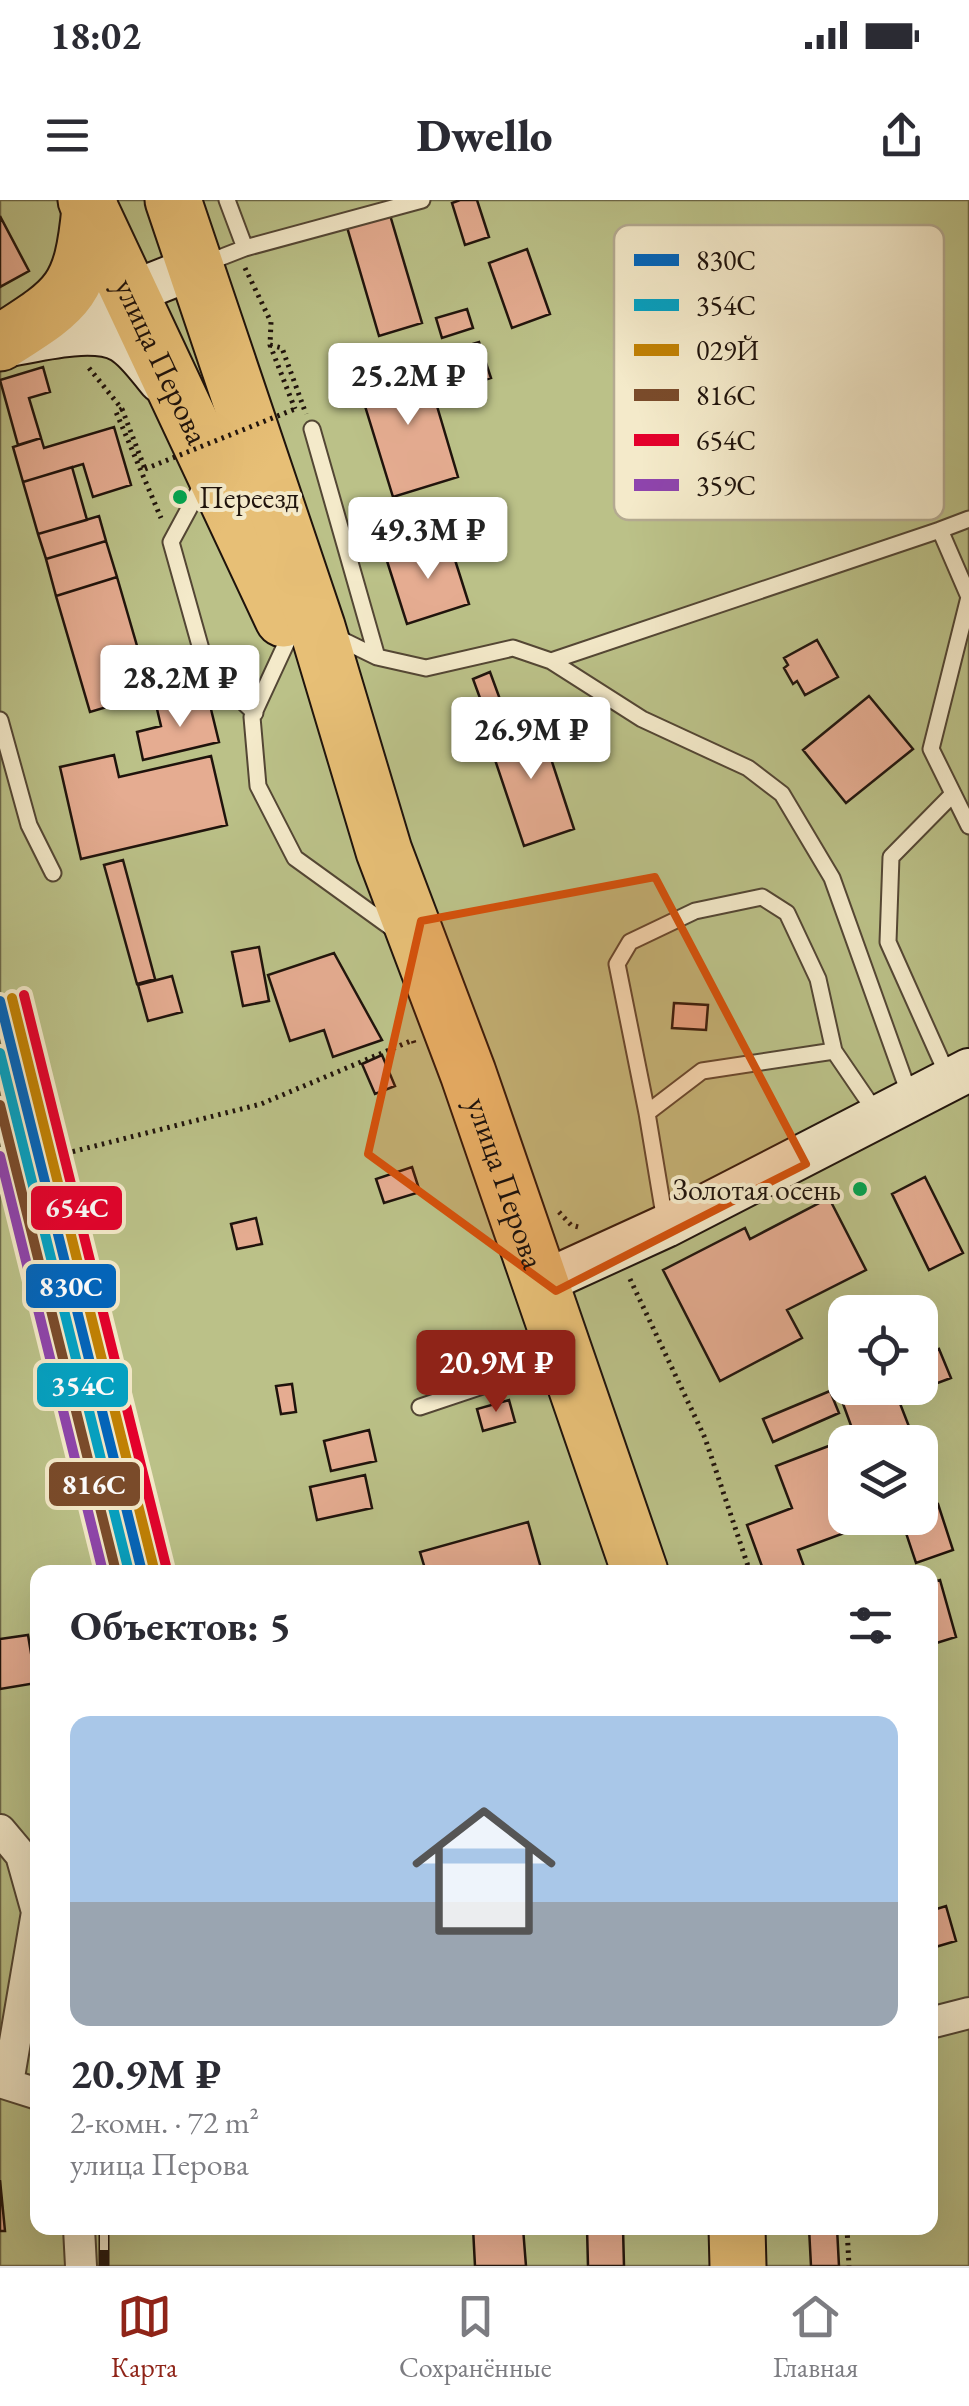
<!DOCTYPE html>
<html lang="ru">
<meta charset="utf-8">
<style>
body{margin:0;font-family:"EB Garamond",serif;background:#f2f2f3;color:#2b2b33;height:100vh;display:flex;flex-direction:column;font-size:38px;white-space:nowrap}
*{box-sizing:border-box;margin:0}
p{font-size:32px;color:#7c7c81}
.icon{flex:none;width:55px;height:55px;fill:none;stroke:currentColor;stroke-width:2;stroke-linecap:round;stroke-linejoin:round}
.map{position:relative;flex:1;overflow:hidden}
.sheet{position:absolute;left:30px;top:1365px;width:908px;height:670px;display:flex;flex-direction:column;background:#fff;border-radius:20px;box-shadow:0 10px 40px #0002}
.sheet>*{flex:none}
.tools{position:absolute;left:828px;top:1095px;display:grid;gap:20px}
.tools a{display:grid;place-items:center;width:110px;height:110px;border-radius:20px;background:#fff;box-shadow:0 10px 40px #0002;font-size:50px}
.price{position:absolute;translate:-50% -85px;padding:0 22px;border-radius:10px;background:#fff;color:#222;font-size:32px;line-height:65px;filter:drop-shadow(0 2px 5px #0008)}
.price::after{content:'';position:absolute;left:50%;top:60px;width:30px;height:22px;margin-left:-15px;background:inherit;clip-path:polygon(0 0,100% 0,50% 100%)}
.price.selected{background:#8f2418;color:#fff}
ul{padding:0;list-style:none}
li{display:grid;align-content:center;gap:20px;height:530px;padding:0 40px}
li+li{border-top:2px solid #e1e1e2}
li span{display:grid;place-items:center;height:310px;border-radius:20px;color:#555}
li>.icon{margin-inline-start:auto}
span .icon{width:180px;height:180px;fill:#fffc;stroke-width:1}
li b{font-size:42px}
h2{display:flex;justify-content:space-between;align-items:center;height:120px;padding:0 40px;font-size:42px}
.status{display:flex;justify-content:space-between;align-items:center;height:70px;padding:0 50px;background:#fff;direction:ltr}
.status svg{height:28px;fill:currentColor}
header{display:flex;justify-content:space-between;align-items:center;height:130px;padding:0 40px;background:#fff;font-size:45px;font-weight:800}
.tabs{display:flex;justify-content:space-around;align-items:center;height:140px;border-top:2px solid #e1e1e2;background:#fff;font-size:28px;color:#7c7c81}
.tabs a{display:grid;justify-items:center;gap:5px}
.tabs .selected{color:#8f2418}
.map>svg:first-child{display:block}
.green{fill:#bbc188;stroke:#6d6a4a;stroke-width:2.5;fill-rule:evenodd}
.building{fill:#e5ac91;stroke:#1f130c;stroke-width:2.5}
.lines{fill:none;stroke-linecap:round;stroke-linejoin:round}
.lane-casing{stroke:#534634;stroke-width:19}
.street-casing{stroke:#534634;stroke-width:34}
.secondary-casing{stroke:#1f130c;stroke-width:46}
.highway-casing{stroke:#1f130c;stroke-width:59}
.path{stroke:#1f130c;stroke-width:5;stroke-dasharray:2.5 5;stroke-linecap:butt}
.lane{stroke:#f4eaca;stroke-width:15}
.street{stroke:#f4eaca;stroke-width:30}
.secondary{stroke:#f4eaca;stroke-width:42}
.highway{stroke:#e7bf76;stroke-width:55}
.rail-casing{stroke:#1f130c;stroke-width:11}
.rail{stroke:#f4eaca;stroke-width:8;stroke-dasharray:22;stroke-linecap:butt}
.path-bridge{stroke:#1f130c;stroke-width:5;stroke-dasharray:2.5 5;stroke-linecap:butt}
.rail-1-casing{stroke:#f4eaca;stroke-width:18}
.rail-2-casing{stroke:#f4eaca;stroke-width:18}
.rail-3-casing{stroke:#f4eaca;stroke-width:18}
.rail-4-casing{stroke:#f4eaca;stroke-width:18}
.rail-5-casing{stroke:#f4eaca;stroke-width:18}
.rail-6-casing{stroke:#f4eaca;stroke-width:18}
.rail-1{stroke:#0065bd;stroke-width:10}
.rail-2{stroke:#02a2c4;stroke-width:10}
.rail-3{stroke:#c18103;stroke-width:10}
.rail-4{stroke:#7a4b2a;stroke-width:10}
.rail-5{stroke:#e4002b;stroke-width:10}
.rail-6{stroke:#8e44ad;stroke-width:10}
.marked{fill:#d4520c;fill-opacity:0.2;stroke:#d4520c;stroke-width:8;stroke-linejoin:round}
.bus-dot{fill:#00a651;stroke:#f4eaca;stroke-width:4}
.labels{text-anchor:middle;stroke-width:8;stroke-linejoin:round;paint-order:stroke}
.bus-label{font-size:30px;fill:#1f130c;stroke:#f4eaca;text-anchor:start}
.street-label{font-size:32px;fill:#1f130c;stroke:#f4eaca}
.key{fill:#f4eaca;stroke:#b4aa91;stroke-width:2.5}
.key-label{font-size:28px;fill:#1f130c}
.line-badge{stroke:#f4eaca;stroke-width:4}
.badge-label{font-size:28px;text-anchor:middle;font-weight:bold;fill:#fff}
</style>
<div class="status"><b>18:02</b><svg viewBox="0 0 49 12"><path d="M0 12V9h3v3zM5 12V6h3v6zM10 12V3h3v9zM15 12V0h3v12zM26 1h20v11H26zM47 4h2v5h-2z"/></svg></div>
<header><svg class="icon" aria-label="menu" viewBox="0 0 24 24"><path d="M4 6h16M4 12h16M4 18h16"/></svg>Dwello<svg class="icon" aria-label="share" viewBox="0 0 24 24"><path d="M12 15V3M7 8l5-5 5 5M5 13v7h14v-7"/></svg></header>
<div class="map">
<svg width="969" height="2066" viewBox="0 0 969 2066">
<rect width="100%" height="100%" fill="#eedead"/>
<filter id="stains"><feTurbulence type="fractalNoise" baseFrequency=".002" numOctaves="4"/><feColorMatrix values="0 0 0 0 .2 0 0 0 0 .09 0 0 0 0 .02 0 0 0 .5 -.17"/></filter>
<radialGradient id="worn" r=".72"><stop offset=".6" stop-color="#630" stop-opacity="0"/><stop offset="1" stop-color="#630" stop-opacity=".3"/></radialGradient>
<path class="green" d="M0,0H969V2066H0ZM845,1112H920V1188H845ZM845,1242H920V1318H845ZM38,1372H930V2028H38Z"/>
<path class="building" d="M460,0H477L489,37L465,45L452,3Z
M390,15L422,123L379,136L347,27Z
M0,16L29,71L0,87Z
M527,49L550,114L512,128L489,63Z
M467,109L473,128L442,138L436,118Z
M479,142L491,178L434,196L423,159Z
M423,159L458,277L393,297L357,180Z
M43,167L50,192L29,198L41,238L18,245L0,180Z
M114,227L131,285L93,297L83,264L23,282L13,247L41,238L44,248Z
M72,267L87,320L38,334L23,282Z
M440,311L449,341L387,361L378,331Z
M99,316L106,341L46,359L38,334Z
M106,341L117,377L56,396L46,359Z
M449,341L469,404L407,424L387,361Z
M117,377L151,494L90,512L56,396Z
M817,440L838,477L805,495L797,481L793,484L784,468L788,465L784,458Z
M490,472L501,502L484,509L473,479Z
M869,496L913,549L846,603L803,550Z
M208,497L219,542L143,560L137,532L161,526L157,509Z
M538,519L574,629L524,646L487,536Z
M114,555L119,577L211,556L227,625L81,659L60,567Z
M123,660L155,779L137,784L104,665Z
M259,747L269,801L243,806L232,752Z
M334,753L382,840L333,857L324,830L290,841L268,775Z
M172,776L182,812L148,821L138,785Z
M674,803L708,805L706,830L672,828Z
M382,855L395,886L375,894L362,864Z
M412,967L420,992L384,1003L376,979Z
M925,977L963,1053L929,1070L892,994Z
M829,998L866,1070L787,1110L802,1138L720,1181L663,1070L745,1028L750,1039Z
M256,1018L262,1044L237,1049L231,1024Z
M939,1149L951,1178L927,1187L920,1170V1157Z
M292,1184L296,1212L281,1214L276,1186Z
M862,1188H894L915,1242H857L842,1201L864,1193Z
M830,1191L839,1213L773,1242L763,1219Z
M509,1200L515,1222L483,1231L477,1209Z
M369,1230L376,1261L331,1271L324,1241Z
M855,1236L857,1242H845V1318H885L798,1350L806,1372H764L747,1325L792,1308L776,1266Z
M920,1257L933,1292L920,1297Z
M365,1275L372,1308L317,1320L310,1287Z
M938,1304L953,1350L916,1363L901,1318H920V1310Z
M528,1322L542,1372H426L420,1352Z
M940,1380L956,1437L930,1445V1383Z
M28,1435L36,1483L0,1489V1439Z
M946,1706L956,1741L932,1748L930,1711Z
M0,1980L5,2031H0Z
M473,2028H523L526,2066H475Z
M587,2028H623L624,2066H588Z
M809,2028H837L839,2066H811Z"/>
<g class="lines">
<g class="lane-casing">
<path id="lane" d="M227,0L245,48
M204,64L245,48L422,0
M312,229L377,457
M205,279L171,342L206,467L255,513
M940,330L969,319
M290,435L252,517L258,586L295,658L396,731
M336,437L377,457L426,468L513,448L551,461L642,519L748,568L782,594L832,678L910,896
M551,461L940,330L969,397L931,549L969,626
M0,520L29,625L53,673
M948,876L888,742L891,657L953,594
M647,913L617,764L630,742L695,711L762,697L787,713L818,779L834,851
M665,1021L647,913L702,871L834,851L877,914
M420,1207L557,1161"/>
</g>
<g class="street-casing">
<path id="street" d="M0,1630L21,1655L37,1712L8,1883
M930,1823L969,1813
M0,1882L38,1894
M79,2028L81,2066"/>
</g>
<g class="secondary-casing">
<path id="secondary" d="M47,126L196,67
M5,146C36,140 94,125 122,141C137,150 149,168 160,181
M539,1084L666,1026L969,870"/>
</g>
<g class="highway-casing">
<g id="highway">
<path id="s1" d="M86,0L283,419"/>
<path id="s2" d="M173,0L317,427L384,651L468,873L640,1372"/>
<path d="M0,143C69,99 82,93 90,8"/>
<path d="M737,2028L738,2066"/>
</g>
</g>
<path class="path" d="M245,68L271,122L270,145L295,209
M270,145L282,148L306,214
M89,168L122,209L145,269
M122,209L116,212L161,318
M0,970L261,904L413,840L414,843
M559,1012L571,1025L582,1028
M630,1079L705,1238L750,1372
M847,2028L849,2066"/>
<use href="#lane" class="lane"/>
<use href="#street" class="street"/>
<use href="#secondary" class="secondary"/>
<use href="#highway" class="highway"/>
<g class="rail-casing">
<path id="rail" d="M104,2028V2066"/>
</g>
<use href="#rail" class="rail"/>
<path class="path-bridge" d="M145,269L295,209"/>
<g class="rail-1-casing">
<path id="rail-1" d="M0,801L142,1372"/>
</g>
<g class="rail-2-casing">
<path id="rail-2" d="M0,853L129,1372"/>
</g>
<g class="rail-3-casing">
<path id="rail-3" d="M12,798L154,1369"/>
</g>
<g class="rail-4-casing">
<path id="rail-4" d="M0,905L116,1372"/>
</g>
<g class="rail-5-casing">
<path id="rail-5" d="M24,795L166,1366"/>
</g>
<g class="rail-6-casing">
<path id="rail-6" d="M0,956L103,1372"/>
</g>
<use href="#rail-1" class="rail-1"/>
<use href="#rail-2" class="rail-2"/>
<use href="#rail-3" class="rail-3"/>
<use href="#rail-4" class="rail-4"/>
<use href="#rail-5" class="rail-5"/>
<use href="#rail-6" class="rail-6"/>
</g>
<path class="marked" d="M655,677L806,964L556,1091L368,954L421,721Z"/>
<g class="bus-dot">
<circle cx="180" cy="297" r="9"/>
<circle cx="860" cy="989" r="9"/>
</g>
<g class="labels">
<g class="bus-label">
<text x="199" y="308">Переезд</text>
<text x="841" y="1000" text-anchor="end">Золотая осень</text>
</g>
<g class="street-label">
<text dy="11" stroke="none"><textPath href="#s1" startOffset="178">улица Перова</textPath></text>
<text dy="11" stroke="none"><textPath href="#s2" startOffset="1038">улица Перова</textPath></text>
</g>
</g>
<rect x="614" y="25" width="330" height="295" rx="15" class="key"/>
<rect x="634" y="54" width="45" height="12" fill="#0065bd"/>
<rect x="634" y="99" width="45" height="12" fill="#02a2c4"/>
<rect x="634" y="144" width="45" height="12" fill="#c18103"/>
<rect x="634" y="189" width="45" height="12" fill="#7a4b2a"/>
<rect x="634" y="234" width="45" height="12" fill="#e4002b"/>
<rect x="634" y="279" width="45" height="12" fill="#8e44ad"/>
<g class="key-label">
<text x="696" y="70">830С</text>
<text x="696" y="115">354С</text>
<text x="696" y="160">029Й</text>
<text x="696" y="205">816С</text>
<text x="696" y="250">654С</text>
<text x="696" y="295">359С</text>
</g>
<g class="line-badge">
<rect x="29" y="984" width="95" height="48" rx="10" fill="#e4002b"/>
<rect x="24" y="1062" width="94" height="48" rx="10" fill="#0065bd"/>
<rect x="35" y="1161" width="95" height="48" rx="10" fill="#02a2c4"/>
<rect x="47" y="1260" width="95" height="48" rx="10" fill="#7a4b2a"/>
</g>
<g class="badge-label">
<text x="77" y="1017">654С</text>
<text x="71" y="1096">830С</text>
<text x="83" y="1195">354С</text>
<text x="94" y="1294">816С</text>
</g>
<rect width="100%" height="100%" filter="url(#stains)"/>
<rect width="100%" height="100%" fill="url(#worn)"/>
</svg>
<div class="tools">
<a><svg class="icon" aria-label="locate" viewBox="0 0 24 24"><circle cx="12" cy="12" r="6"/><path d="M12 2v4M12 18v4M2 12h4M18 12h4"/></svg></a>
<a><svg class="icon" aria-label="layers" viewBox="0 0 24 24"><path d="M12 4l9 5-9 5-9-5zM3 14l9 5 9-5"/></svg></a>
</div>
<b class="price" style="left:408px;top:228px">25.2M ₽</b>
<b class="price" style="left:428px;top:382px">49.3M ₽</b>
<b class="price" style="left:180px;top:530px">28.2M ₽</b>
<b class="price" style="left:531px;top:582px">26.9M ₽</b>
<b class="price selected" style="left:496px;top:1215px">20.9M ₽</b>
<section class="sheet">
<h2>Объектов: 5<svg class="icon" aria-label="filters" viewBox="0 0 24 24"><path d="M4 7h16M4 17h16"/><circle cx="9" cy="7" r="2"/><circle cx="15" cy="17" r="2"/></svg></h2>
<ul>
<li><span style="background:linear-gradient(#a9c7e8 60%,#9aa5b1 0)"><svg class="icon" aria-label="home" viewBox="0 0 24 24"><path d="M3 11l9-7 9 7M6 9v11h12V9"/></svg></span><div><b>20.9M ₽</b><p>2-комн. · 72 m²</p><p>улица Перова</p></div></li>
</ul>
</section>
</div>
<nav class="tabs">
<a class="selected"><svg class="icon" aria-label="map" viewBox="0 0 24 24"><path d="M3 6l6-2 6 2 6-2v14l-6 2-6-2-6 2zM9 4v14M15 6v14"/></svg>Карта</a>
<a><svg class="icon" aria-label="saved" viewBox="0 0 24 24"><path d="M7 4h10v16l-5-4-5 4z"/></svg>Сохранённые</a>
<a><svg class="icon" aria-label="home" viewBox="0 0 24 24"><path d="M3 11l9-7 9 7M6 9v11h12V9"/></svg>Главная</a>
</nav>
